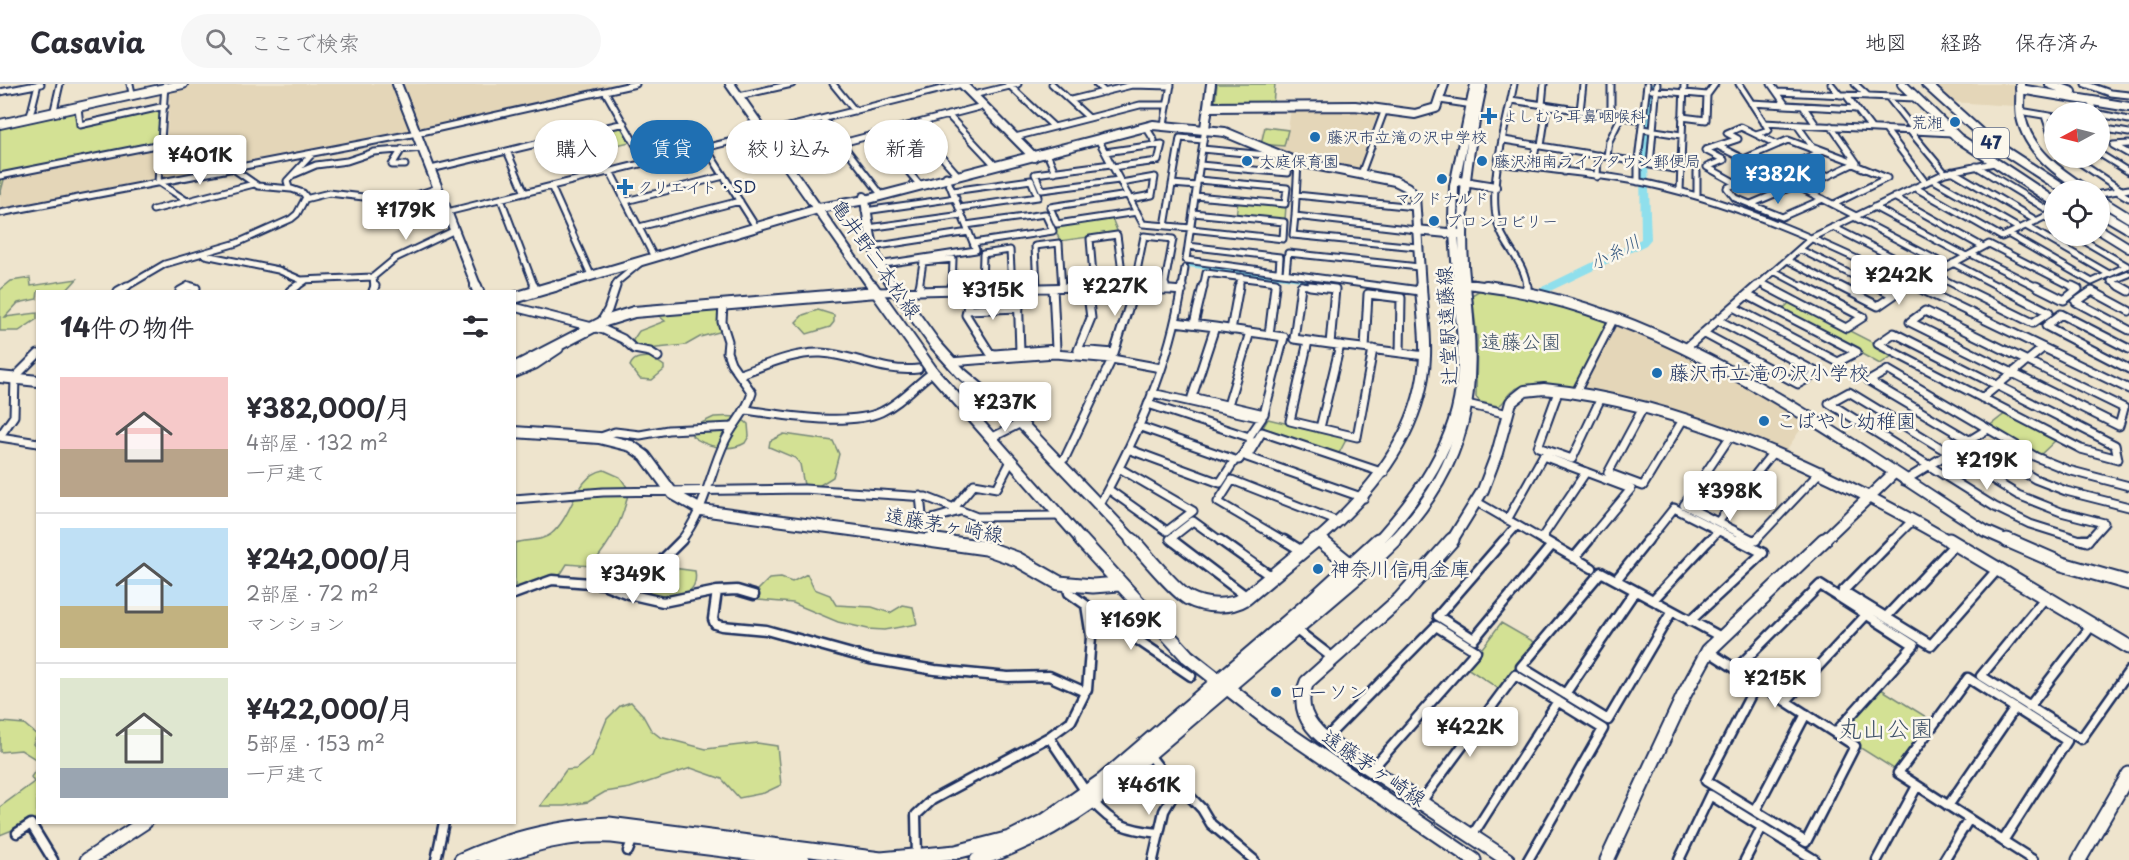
<!DOCTYPE html>
<html lang="ja">
<meta charset="utf-8">
<style>
body{margin:0;font-family:"Playpen Sans","Klee One",sans-serif;background:#f7f7f7;color:#2b2b33;height:100vh;display:flex;flex-direction:column;font-size:22px;white-space:nowrap}
*{box-sizing:border-box;margin:0}
p{font-size:20px;color:#7c7c81}
.icon{flex:none;width:33px;height:33px;fill:none;stroke:currentColor;stroke-width:2;stroke-linecap:round;stroke-linejoin:round}
.map{position:relative;flex:1;overflow:hidden}
.details{position:absolute;left:36px;top:206px;width:480px;height:534px;display:flex;flex-direction:column;background:#fff;border-radius:0px;box-shadow:0 2px 4px #0004}
.details>*{flex:none}
.guide{position:absolute;left:534px;top:36px;width:570px;height:54px;display:flex;gap:12px}
.needle{width:39px;rotate:263deg}
.fabs{position:absolute;left:2044px;top:18px;display:grid;gap:12px}
.fabs a{display:grid;place-items:center;width:66px;height:66px;border-radius:50%;background:#fff;box-shadow:0 2px 4px #0004;font-size:30px}
.price{position:absolute;translate:-50% -51px;padding:0 14px;border-radius:6px;background:#fff;color:#222;font-size:20px;line-height:39px;filter:drop-shadow(0 2px 3px #0008)}
.price::after{content:'';position:absolute;left:50%;top:36px;width:18px;height:14px;margin-left:-9px;background:inherit;clip-path:polygon(0 0,100% 0,50% 100%)}
.price.current{background:#1f6fb2;color:#fff}
ul{padding:0;list-style:none}
li{display:flex;align-items:center;gap:18px;height:150px;padding:0 24px}
li+li{border-top:2px solid #e1e1e2}
li span{display:grid;place-items:center;flex:none;width:168px;height:120px;border-radius:0px;color:#555}
li>.icon{margin-inline-start:auto}
span .icon{width:72px;height:72px;fill:#fffc;stroke-width:1}
li b{font-size:26px}
h2{display:flex;justify-content:space-between;align-items:center;height:72px;padding:0 24px;font-size:26px}
.tag{padding:0 21px;border-radius:27px;background:#fff;box-shadow:0 2px 4px #0004;font-size:21px;line-height:54px}
.tag.current{background:#1f6fb2;color:#fff}
header{display:flex;align-items:center;gap:36px;box-sizing:border-box;height:84px;padding:0 30px;background:#fff;border-bottom:2px solid #e1e1e2}
header strong{font-size:28px}
nav{display:flex;gap:33px;margin-inline-start:auto;font-size:21px}
.search{width:420px;height:54px;background:#f7f7f7;display:flex;align-items:center;gap:15px;box-sizing:border-box;padding:0 21px;border-radius:33px;color:#7c7c81;font-size:22px}
.map>svg:first-child{display:block}
.built{fill:#e4d6b8}
.green{fill:#d3e194;stroke:#778879;stroke-width:1.5}
.lines{fill:none;stroke-linecap:round;stroke-linejoin:round}
.stream{stroke:#6199b3;stroke-width:1.5}
.river{fill:#8fdfec;fill-rule:evenodd}
.street-far2-casing{stroke:#1b2f5e;stroke-width:9}
.street-far1-casing{stroke:#1b2f5e;stroke-width:11}
.street-casing{stroke:#1b2f5e;stroke-width:13}
.secondary-far2-casing{stroke:#1b2f5e;stroke-width:12}
.secondary-far1-casing{stroke:#1b2f5e;stroke-width:14}
.secondary-casing{stroke:#1b2f5e;stroke-width:17}
.primary-casing{stroke:#1b2f5e;stroke-width:12}
.street-far2{stroke:#fbf7ec;stroke-width:5}
.street-far1{stroke:#fbf7ec;stroke-width:7}
.street{stroke:#fbf7ec;stroke-width:8}
.secondary-far2{stroke:#fbf7ec;stroke-width:8}
.secondary-far1{stroke:#fbf7ec;stroke-width:10}
.secondary{stroke:#fbf7ec;stroke-width:13}
.primary{stroke:#fbf7ec;stroke-width:8}
.poi-dot{fill:#1f6fb2;stroke:#fbf7ec;stroke-width:2}
.labels{text-anchor:middle;stroke-width:5;stroke-linejoin:round;paint-order:stroke}
.far-poi-label{font-size:16px;fill:#1b2f5e;stroke:#fbf7ec;text-anchor:start}
.shield{fill:#fbf7ec;stroke:#5e6b89;stroke-width:1.5}
.shield-label{font-size:18px;font-weight:bold;fill:#1b2f5e}
.far-water-label{font-size:18px;font-style:italic;fill:#385b82;stroke:#fbf7ec}
.street-label{font-size:20px;fill:#1b2f5e;stroke:#fbf7ec}
.park-label{font-size:20px;fill:#405369;stroke:#fbf7ec}
.poi-label{font-size:20px;fill:#1b2f5e;stroke:#fbf7ec;text-anchor:start}
.near-park-label{font-size:24px;fill:#405369;stroke:#fbf7ec}
</style>
<header>
<strong>Casavia</strong>
<div class="search"><svg class="icon" aria-label="search" viewBox="0 0 24 24"><circle cx="10" cy="10" r="6"/><path d="M15 15l6 6"/></svg>ここで検索</div>
<nav><a>地図</a><a>経路</a><a>保存済み</a></nav>
</header>
<div class="map">
<svg width="2129" height="776" viewBox="0 0 2129 776">
<rect width="100%" height="100%" fill="#eee4cd"/>
<filter id="ink" filterUnits="userSpaceOnUse"><feTurbulence type="fractalNoise" baseFrequency=".0167" numOctaves="2"/><feDisplacementMap in="SourceGraphic" scale="12" xChannelSelector="R" yChannelSelector="G"/><feConvolveMatrix kernelMatrix="1 2 1 2 8 2 1 2 1" color-interpolation-filters="sRGB"/></filter>
<g filter="url(#ink)">
<path class="built" d="M194,0H392L412,49L162,96L171,5Z
M400,0H631L418,46Z
M1932,0H2014V22L1952,18Z
M1356,24L1378,28L1359,86L1298,76L1259,60L1263,43L1288,45L1291,25Z
M158,62L154,98L0,127V111L5,92Z
M1615,241H1619L1676,266L1740,299L1805,339L1783,371L1723,343L1583,306Z"/>
<path class="green" d="M1217,0H1275L1273,20L1217,21L1215,19Z
M165,22L161,60L5,92L0,111V40L78,23L80,41Z
M624,39L634,57L591,67L581,49Z
M1265,43L1288,46L1284,62L1261,60Z
M1238,118L1286,122L1285,136L1236,132Z
M1111,132L1118,149L1060,157L1053,140Z
M30,194L31,202L77,195L66,207H38L37,215L18,219L5,233L37,229V235L19,247H0V206L11,197Z
M1480,206L1545,217L1609,238L1573,305C1556,304 1525,295 1511,308C1505,313 1505,319 1498,322L1480,318L1476,313L1477,253L1472,211Z
M1791,217L1895,270L1880,280L1782,226Z
M721,222L723,247L700,253L686,261L638,266L635,263L633,256L639,247L665,237L659,232L660,227Z
M818,226L834,231V238L830,243L807,250L796,238L803,231Z
M651,273L664,282V286L652,296L640,295L630,282C634,272 642,274 651,273Z
M2006,329L2057,355L2039,372L1988,343Z
M714,333C727,332 738,331 748,340L749,352L745,359C730,368 706,363 692,352L693,343Z
M1268,335L1347,354L1338,371L1262,345Z
M784,350L833,357L839,370L833,393L817,403L804,401L800,380L795,374L769,363L770,357Z
M604,386L620,393L629,406C623,437 611,458 591,482L567,480L559,493L515,506V459C526,455 541,458 551,450C574,432 574,392 604,386Z
M668,479L673,484L695,487C700,514 668,518 648,511L652,503L645,498Z
M807,490L814,505L830,511L836,521L872,523L890,529L903,521L913,523L917,540L884,546L868,545L838,538L793,519L758,516L756,508L769,495L781,494L792,498Z
M1501,539L1536,559L1499,605L1467,584Z
M1881,605L1931,636L1894,685L1859,663L1860,661L1844,650L1843,647Z
M631,618L642,630L651,646L660,653L706,665L757,659L777,662L781,701L764,709L739,714L722,695L691,684L630,704L605,708L588,718L564,722H540L566,686L576,685L592,672L607,635L620,622Z
M2,638L24,640L37,651L33,660L37,665V676L21,666L0,668V640Z
M37,684V733L32,738L0,751V723L34,698L31,693Z"/>
<g class="lines">
<path class="stream" d="M2035,12L2091,21
M2120,26L2129,27"/>
<path class="river" d="M1648,0H1656L1648,81L1651,155L1646,161L1548,208H1540V204L1641,155L1640,81Z
M1191,178L1309,192L1314,195L1309,198L1187,183V179Z"/>
<g class="street-far2-casing">
<path id="street-far2" d="M130,0L132,9
M833,0L855,27
M1008,0L1054,43
M1052,0L1089,34
M1096,0L1105,8
M1514,0C1507,38 1488,100 1497,137C1502,161 1526,178 1527,204
M1611,0V31
M1657,0L1650,81L1680,86
M1739,0L1769,46L1756,50
M1771,0L1785,20
M1831,0L1840,11
M1855,0L1868,12
M2085,0L2110,9L2129,11
M165,1L158,98L187,117
M1652,6L1707,11L1715,0
M605,7L646,79
M0,8L41,0
M1777,8L1915,14
M973,11L1018,0
M1846,11L1871,44
M739,12L792,0
M1888,13L1915,47
M1071,16L1132,1L1171,2
M1440,16L1473,21
M1511,16L1643,36
M2090,17L2094,28
M1751,19L1857,25
M1542,21L1544,0
M1803,22L1816,41
M78,23L80,41L165,22
M54,26L60,0
M1580,27L1583,0
M2020,27L2055,33
M2100,30L2129,36
M948,31L993,79
M30,32L38,0
M2045,32L2051,50
M1682,33L1706,36L1707,11
M823,35L880,109
M1764,39L1952,49
M913,40L956,89
M1164,41L1171,0
M1797,41L1812,62L1857,79L1831,42
M1146,43L1154,56
M1205,44L1186,176L1394,204
M2100,44L2129,49
M1642,45L1681,51
M1885,45L1925,98
M1910,47L1945,89
M877,50L918,99
M1015,53L1140,21H1167
M1098,55L1143,140L1191,144
M1504,56L1638,78
M842,59L983,22
M2129,60L2113,61L2129,70
M1541,62L1547,22
M1718,62L1856,132
M706,64L756,143
M402,65L392,81H405
M1202,65L1277,72
M507,67L525,109
M1105,68L1162,60L1158,77L1112,83
M2100,70L2129,88
M1048,72L1055,88
M1607,73L1609,57L1621,33
M2073,74L2121,106
M1744,75L1788,56L1820,68L1772,89
M1298,78L1295,132L1416,146
M1500,79C1549,86 1601,90 1650,100C1745,121 1831,162 1918,204
M1111,80L1035,90L1042,106L1119,96
M1200,81L1288,89L1290,76
M1976,82L2053,129
M1533,83L1536,61
M232,84L258,102L291,105
M431,85L624,39
M1765,85L1727,104L1735,114L1782,133L1823,115
M610,87L654,173
M1952,87L2037,137
M1564,88L1565,66
M1697,88V111
M295,90L316,81L347,77L374,68L423,64
M1361,90L1385,25
M0,92L161,60
M1597,93L1598,71
M1932,95L2020,145
M1638,98V76L1647,0
M1734,98L1707,83L1724,76L1705,66L1738,55L1727,49L1741,43L1776,60
M1121,99L1155,93L1152,111L1130,115
M1172,100L1197,102
M551,102L591,191
M1914,103L2002,153L2055,128
M1803,104L1853,80L1887,94
M953,107L1031,96L1038,113L959,124
M1680,107L1684,0
M2117,107L2129,114
M2100,110L2129,105
M1128,111L1050,123L1057,140L1137,128
M1296,111L1415,123
M1195,112L1285,120L1287,104L1198,96
M1894,113L1983,163
M305,115L329,109L398,117L438,104
M501,115L535,204
M626,117L724,92
M1751,120L1796,101
M1834,120L1887,94
M1874,123L1966,172
M153,126L254,100
M865,127L956,114
M447,128L962,0
M0,129L417,49L636,0
M1295,132L1293,151L1417,163
M1854,133L1948,182
M2045,133L2055,139
M966,141L1045,130L1053,147L973,159
M1165,142L1180,54L1203,56
M2026,142L2109,190
M639,143L740,117
M1833,143L1930,192
M868,144L962,131
M1191,145L1283,155L1284,138L1193,129
M2008,150L2092,198L2127,182
M2076,152L2127,182
M1188,162L1280,173L1279,188
M872,163L969,148
M1799,165L1879,204
M1971,170L2039,204
M205,171L278,186L301,196L373,193L396,174L455,146
M1787,176L1842,204
M1953,179L2001,204
M878,181L976,166L946,92
M1774,187L1806,204
M1286,189L1288,169L1419,183
M1933,190L1961,204
M373,193L374,204
M1760,199L1769,204
M1913,201L1989,160L2075,204
M1134,202L1144,152L1173,155L1164,204
M1094,203L1090,155L1117,151L1124,202
M124,204L165,180L237,159L291,135L297,130L306,113L303,109L289,104L287,97L313,69
M186,204H194
M295,204L305,197
M615,204L617,198L640,179
M919,204L923,178L953,175L952,204
M982,204L983,170L1010,166L1012,204
M1037,204L1035,162L1059,159L1062,204
M1060,204H1142
M1182,204L1185,184
M1203,204L1206,189L1276,198L1275,204
M1239,204L1241,193
M1301,204V201L1323,204
M1755,204L1813,153L1945,89L1994,79
M2123,204L2111,197L2129,190"/>
</g>
<g class="street-far1-casing">
<path id="street-far1" d="M189,202L196,204L195,207
M534,202L536,207
M1012,202V205
M1125,202L1182,207
M1301,202L1294,255L1330,260
M1310,202L1335,205L1330,260
M1383,202L1420,207
M1527,202V207
M1766,202L1846,244L1863,233L1803,202
M1839,202L1878,222L1894,211L1876,202
M1915,202L2129,305
M1958,202L2033,239L2049,228L1998,202
M2036,202L2064,216L2078,205L2072,202
M2120,202L2129,207
M1087,203L1091,234L1078,266L1114,269L1135,203
M1018,205L1020,268
M952,206V202
M971,206L966,231L990,269L995,270L1056,265L1053,204
M982,206V202
M1164,206L1165,202
M118,207L127,202
M180,207L189,202
M290,207L297,202
M373,207L375,202
M919,207L920,202
M877,208L1122,202
M514,223L604,246L623,255L634,265L650,268L658,273
M1733,223L1838,278L1857,268L1747,211
M967,226L1019,224
M1925,227L2124,324L2119,342L1910,238Z
M2129,227L2092,207L2076,218L2129,246
M601,238L608,226L616,202
M1175,238L1215,243
M1194,240L1203,202
M1215,243L1284,253L1264,330L1192,313Z
M1231,246L1239,202
M1703,249L1798,300L1818,289L1718,236
M1894,249L2115,361L2118,375L2081,365L1878,260Z
M1269,251L1275,202
M1308,257L1290,337L1357,353L1373,265
M1330,260L1425,272
M1365,264L1368,210L1401,214L1400,269
M1686,264L1757,202
M2129,265L2061,230L2046,242L2129,285
M950,278L1055,270L1112,275L1161,284
M514,290L535,281L559,265
M740,290C766,281 794,268 821,269C856,271 882,289 918,285
M1558,308L1538,363L1572,375L1601,314
M1575,310L1614,234
M1982,314L2043,264
M1463,319L1508,330
M1148,320L1249,353L1262,334L1152,309
M1228,321L1250,248
M1643,324L1608,389L1643,402L1684,334
M746,326C781,331 848,343 881,328C901,319 915,301 933,288
M1320,344L1340,261
M1732,350L1684,421L1755,457L1821,387
M0,352L14,332L15,293L38,270
M0,353L38,359
M598,354L615,348L640,351L668,346L733,343
M991,354L1021,339
M1128,365L1220,399L1235,376L1138,342
M1235,376H1239L1251,357L1249,353
M1060,378L1065,374L1112,275
M1904,397L1988,345
M2129,402L2068,386L2036,373L1888,286L1869,297L2035,395L2066,407L2129,423
M1108,405L1167,447L1193,427L1119,384
M920,412L922,431L937,456
M1364,414L1247,373L1262,348L1384,389
M514,415L603,408L804,405L926,413L977,433L1059,432
M1477,418L1546,458
M1100,420C1137,352 1170,280 1182,202
M953,425L974,400L997,404L1011,377
M1507,436L1543,372L1631,405L1587,458
M925,437L960,427
M1718,438L1774,367
M1541,455L1586,388
M680,458C706,425 708,393 725,357C733,340 747,328 752,309L731,279L727,268L728,257L722,238L723,220
M1174,458L1170,455L1193,437L1222,458
M1286,458L1218,418L1232,396L1339,438
M1502,458L1517,441
M1647,458L1674,424L1741,458
M1708,458L1718,447
M1891,458L1912,437
M2087,458L2030,440L1995,423L1829,319L1849,308L2018,411L2061,428L2104,439L2087,458"/>
</g>
<g class="street-casing">
<path id="street" d="M1172,456L1247,513
M1220,456L1272,493
M1284,456L1302,467
M1504,456L1438,532L1474,555L1552,461
M1544,456L1592,484
M1754,456H1756
M1893,456L1843,507L1931,561L1997,486
M2082,456H2088
M1574,474L1589,456
M1616,496L1648,456
M717,507L737,506L754,511
M514,510L552,496L603,500L628,510L682,456
M628,510L663,518L717,507L713,535L715,540L722,542L766,546L870,575L935,586L1008,593L1049,592L1083,607L1087,606L1091,553L1086,521L1069,509L1067,501
M2045,514L1981,592L2081,655L2129,587
M1653,516L1709,456
M1086,521L1191,592
M1672,527L1608,636L1521,583L1601,488L1721,553
M1886,533L1954,461
M1690,537L1763,469L1738,456
M1294,544L1333,574
M1708,567L1855,662L1806,758L1706,697L1757,599
M1736,585L1820,501L1914,561L1835,649
M1968,594L2067,657L2003,757L1898,689Z
M1565,610L1635,507
M1786,617L1867,530
M2029,623L2092,541
M1049,653L1086,708
M1325,655L1436,542L1476,567L1371,686
M1149,671L1162,688L1179,701L1202,725L1211,740L1254,776
M1092,717C1114,742 1126,745 1158,749
M1421,718L1515,591L1603,645L1528,776
M1948,722L2015,624
M1755,727L1806,630
M17,749L31,740L53,776
M1472,752L1558,617
M2003,757L2033,776
M628,767L633,754
M917,774L916,731L932,716L1049,653L1071,637L1084,611L1083,607
M436,776L444,738
M1153,776L1164,727L1179,701
M1679,776L1710,711L1815,776
M1745,776L1762,743
M1877,776L1917,702
M1944,776L1969,735"/>
</g>
<g class="secondary-far2-casing">
<path id="secondary-far2" d="M397,0L477,204
M730,0L873,204
M962,0L1034,73
M1902,0L1958,54L2055,118
M2020,0C2021,11 2019,23 2021,33C2028,67 2059,89 2086,106
M2050,0L2072,8
M2020,5L2129,23
M1208,23L1355,22L1415,30L1436,24L1444,0
M1205,44L1211,0
M1458,97L1495,103
M864,113L865,116
M865,116C871,155 871,171 894,204
M865,116L1153,41L1225,48L1294,77L1395,97L1407,103L1415,112L1421,204
M2100,116L2129,134
M819,124L865,116
M1416,146L1458,150
M2100,146L2129,164
M1460,199L1498,204
M550,204L825,123
M1458,204L1453,135L1454,102L1475,0
M1466,204C1458,132 1467,72 1482,3"/>
</g>
<g class="secondary-far1-casing">
<path id="secondary-far1" d="M476,202L478,207
M872,202L933,288L1083,458
M893,202L935,260L961,289L1021,339L1134,458
M1486,202C1667,224 1834,351 1985,447L2010,458
M514,214L555,202
M514,284L605,237L634,228L877,208
M0,293L38,297
M514,348L599,354L631,362L645,372L673,410L701,426L940,458
M1320,456L1322,458
M1315,458C1370,411 1422,348 1425,272C1426,249 1422,225 1421,202
M1377,458C1419,412 1458,358 1462,294C1465,263 1461,233 1458,202
M1393,458C1470,375 1477,310 1465,202
M1451,458L1483,406L1497,369L1511,318L1525,307L1544,305C1685,319 1830,388 1951,458
M1822,458L1893,390"/>
</g>
<g class="secondary-casing">
<path id="secondary" d="M929,456L986,464L1017,475L1059,499L1093,502L1119,500
M1081,456L1187,572L1267,635L1474,776
M1132,456C1145,470 1174,506 1188,514C1205,523 1230,524 1246,514L1316,456
M1320,456L1357,486
M1452,456L1400,515L1307,598C1297,622 1306,639 1325,655L1508,776
M1949,456L2129,563
M2007,456L2062,480L2129,499
M87,776L145,738
M461,776C509,754 556,743 609,740L881,775L956,768L1010,754L1046,736L1103,696L1307,521L1378,456
M486,776C532,761 563,750 612,752L803,776
M977,776C1021,762 1058,742 1096,715L1359,491L1395,456
M1607,776L1684,611L1708,567L1824,456
M2079,776L2129,690"/>
</g>
<g class="primary-casing">
<path id="primary" d="M1926,0L1988,56L2065,106
M0,40L183,0
M2100,128L2129,145"/>
</g>
<use href="#street-far2" class="street-far2"/>
<use href="#street-far1" class="street-far1"/>
<use href="#street" class="street"/>
<use href="#secondary-far2" class="secondary-far2"/>
<use href="#secondary-far1" class="secondary-far1"/>
<use href="#secondary" class="secondary"/>
<use href="#primary" class="primary"/>
</g>
</g>
<g class="poi-dot">
<path d="M1486 23h6v6h6v6h-6v6h-6v-6h-6v-6h6z"/>
<circle cx="1955" cy="38" r="6"/>
<circle cx="1315" cy="53" r="6"/>
<circle cx="1247" cy="77" r="6"/>
<circle cx="1482" cy="77" r="6"/>
<circle cx="1442" cy="95" r="6"/>
<path d="M622 94h6v6h6v6h-6v6h-6v-6h-6v-6h6z"/>
<circle cx="1434" cy="137" r="6"/>
<circle cx="1657" cy="289" r="6"/>
<circle cx="1764" cy="337" r="6"/>
<circle cx="1318" cy="485" r="6"/>
<circle cx="1276" cy="608" r="6"/>
</g>
<g class="labels">
<g class="far-poi-label">
<text x="1502" y="38">よしむら耳鼻咽喉科</text>
<text x="1943" y="44" text-anchor="end">荒湘</text>
<text x="1327" y="59">藤沢市立滝の沢中学校</text>
<text x="1259" y="83">大庭保育園</text>
<text x="1494" y="83">藤沢湘南ライフタウン郵便局</text>
<text x="637" y="109">クリエイト・SD</text>
<text x="1442" y="120" text-anchor="middle">マクドナルド</text>
<text x="1446" y="143">ブロンコビリー</text>
</g>
<rect class="shield" x="1973" y="44" width="36" height="30" rx="4.5"/>
<g class="shield-label">
<text x="1991" y="65">47</text>
</g>
<g class="far-water-label">
<text transform="translate(1615 169) rotate(-28)" y="6">小糸川</text>
</g>
<g class="street-label">
<text transform="translate(876 175) rotate(55)" y="7">亀井野二本松線</text>
<text transform="translate(1447 242) rotate(-93)" y="7">辻堂駅遠藤線</text>
<text transform="translate(944 441) rotate(10)" y="7">遠藤茅ヶ崎線</text>
<text transform="translate(1374 684) rotate(34)" y="7">遠藤茅ヶ崎線</text>
</g>
<g class="park-label">
<text x="1521" y="265">遠藤公園</text>
</g>
<g class="poi-label">
<text x="1669" y="296">藤沢市立滝の沢小学校</text>
<text x="1776" y="344">こばやし幼稚園</text>
<text x="1330" y="492">神奈川信用金庫</text>
<text x="1288" y="615">ローソン</text>
</g>
<g class="near-park-label">
<text x="1886" y="653">丸山公園</text>
</g>
</g>
</svg>
<div class="fabs">
<a><svg class="needle" viewBox="-14 -14 28 28"><path d="M0-13l5 13h-10z" fill="#e53935"/><path d="M0 13l5-13h-10z" fill="#7c7c81"/></svg></a>
<a><svg class="icon" aria-label="locate" viewBox="0 0 24 24"><circle cx="12" cy="12" r="6"/><path d="M12 2v4M12 18v4M2 12h4M18 12h4"/></svg></a>
</div>
<b class="price" style="left:200px;top:102px">¥401K</b>
<b class="price current" style="left:1778px;top:121px">¥382K</b>
<b class="price" style="left:406px;top:157px">¥179K</b>
<b class="price" style="left:1899px;top:222px">¥242K</b>
<b class="price" style="left:1115px;top:233px">¥227K</b>
<b class="price" style="left:993px;top:237px">¥315K</b>
<b class="price" style="left:1005px;top:349px">¥237K</b>
<b class="price" style="left:1987px;top:407px">¥219K</b>
<b class="price" style="left:1730px;top:438px">¥398K</b>
<b class="price" style="left:633px;top:521px">¥349K</b>
<b class="price" style="left:1131px;top:567px">¥169K</b>
<b class="price" style="left:1775px;top:625px">¥215K</b>
<b class="price" style="left:1470px;top:674px">¥422K</b>
<b class="price" style="left:1149px;top:732px">¥461K</b>
<div class="guide">
<a class="tag">購入</a>
<a class="tag current">賃貸</a>
<a class="tag">絞り込み</a>
<a class="tag">新着</a>
</div>
<section class="details">
<h2>14件の物件<svg class="icon" aria-label="filters" viewBox="0 0 24 24"><path d="M4 7h16M4 17h16"/><circle cx="9" cy="7" r="2"/><circle cx="15" cy="17" r="2"/></svg></h2>
<ul>
<li><span style="background:linear-gradient(#f6c9c9 60%,#b9a48a 0)"><svg class="icon" aria-label="home" viewBox="0 0 24 24"><path d="M3 11l9-7 9 7M6 9v11h12V9"/></svg></span><div><b>¥382,000/月</b><p>4部屋 · 132 m²</p><p>一戸建て</p></div></li>
<li><span style="background:linear-gradient(#bfe0f5 65%,#c2b280 0)"><svg class="icon" aria-label="home" viewBox="0 0 24 24"><path d="M3 11l9-7 9 7M6 9v11h12V9"/></svg></span><div><b>¥242,000/月</b><p>2部屋 · 72 m²</p><p>マンション</p></div></li>
<li><span style="background:linear-gradient(#dfe7d0 75%,#9aa5b1 0)"><svg class="icon" aria-label="home" viewBox="0 0 24 24"><path d="M3 11l9-7 9 7M6 9v11h12V9"/></svg></span><div><b>¥422,000/月</b><p>5部屋 · 153 m²</p><p>一戸建て</p></div></li>
</ul>
</section>
</div>
